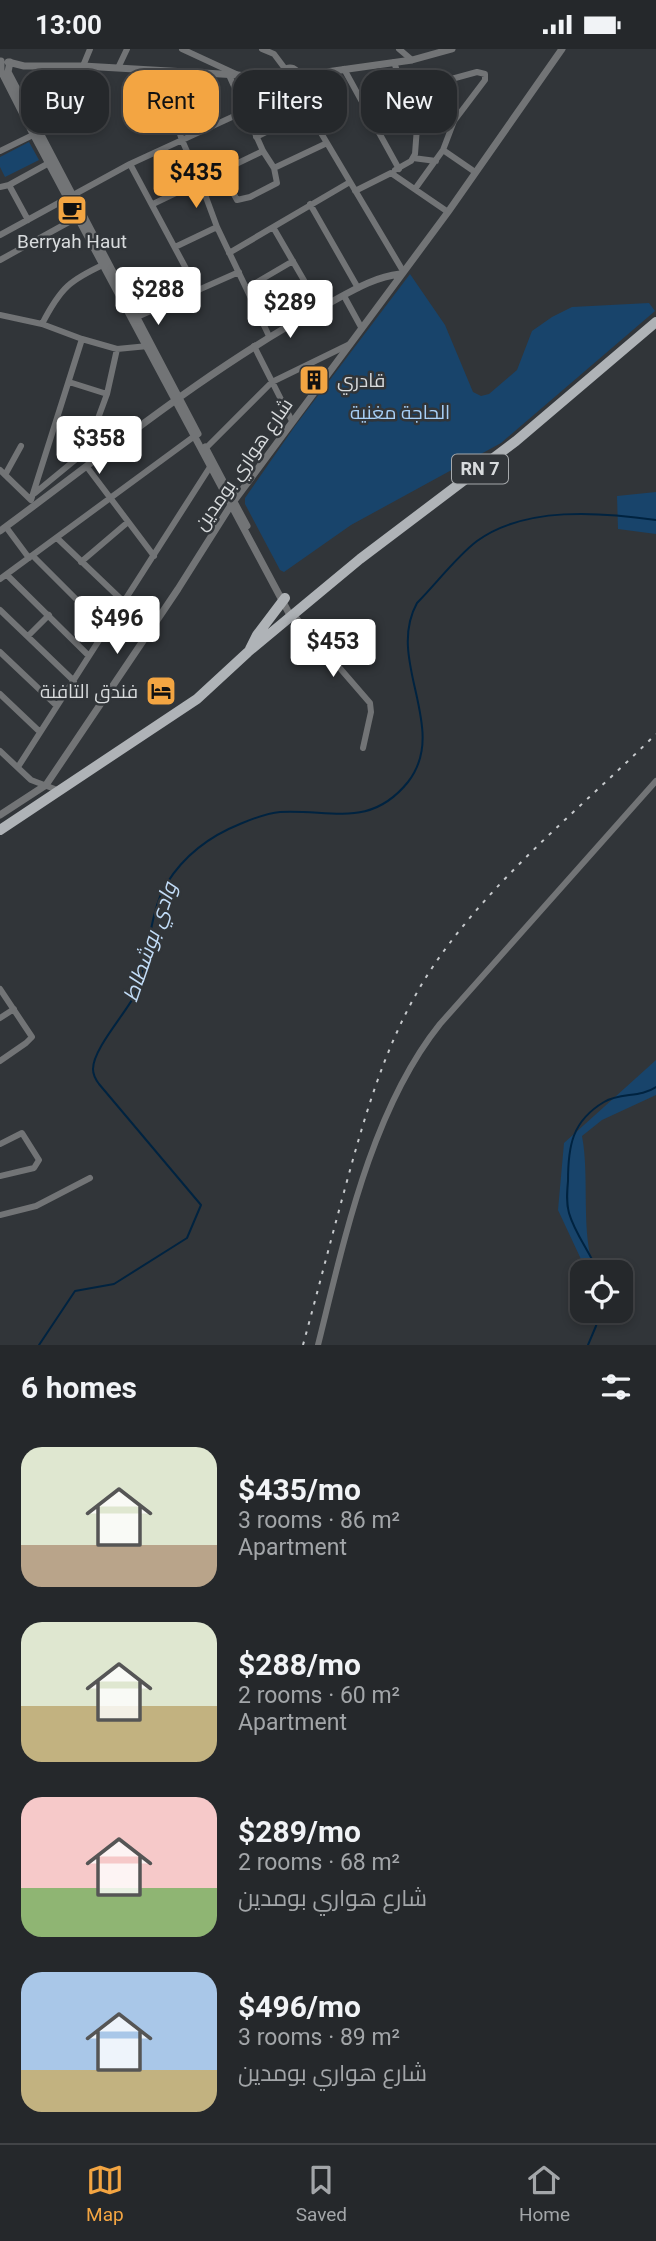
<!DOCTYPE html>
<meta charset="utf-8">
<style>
body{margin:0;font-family:Roboto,Cairo,sans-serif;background:#2d3033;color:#f1f3f6;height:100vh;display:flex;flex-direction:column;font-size:26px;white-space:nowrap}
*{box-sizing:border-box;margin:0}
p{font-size:23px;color:#a3a6a9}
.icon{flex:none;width:38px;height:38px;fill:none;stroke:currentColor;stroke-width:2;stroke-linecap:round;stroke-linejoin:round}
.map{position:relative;height:1296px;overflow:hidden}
.side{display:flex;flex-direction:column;background:#25282b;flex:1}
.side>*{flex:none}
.hud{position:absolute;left:21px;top:21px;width:614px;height:63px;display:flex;gap:14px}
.buttons{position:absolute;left:570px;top:1211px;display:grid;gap:14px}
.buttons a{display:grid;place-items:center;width:63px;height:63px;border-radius:14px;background:#25282b;box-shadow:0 4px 10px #0003,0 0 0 2px #424447;font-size:35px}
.price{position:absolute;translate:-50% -60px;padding:0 16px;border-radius:7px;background:#fff;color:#222;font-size:23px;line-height:46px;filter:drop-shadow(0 2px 4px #0008)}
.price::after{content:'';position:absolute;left:50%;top:42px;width:21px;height:16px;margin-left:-10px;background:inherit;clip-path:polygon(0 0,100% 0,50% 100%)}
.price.on{background:#f3a542;color:#111}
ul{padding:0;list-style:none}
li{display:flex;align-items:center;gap:21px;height:175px;padding:0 21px}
li span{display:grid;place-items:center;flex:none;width:196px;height:140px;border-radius:21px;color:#555}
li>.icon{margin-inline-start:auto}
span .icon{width:84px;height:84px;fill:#fffc;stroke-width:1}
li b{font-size:30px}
h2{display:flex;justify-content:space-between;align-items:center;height:84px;padding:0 21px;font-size:30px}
.tag{padding:0 24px;border-radius:21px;background:#25282b;box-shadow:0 4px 10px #0003,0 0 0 2px #424447;font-size:24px;line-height:63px}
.tag.on{background:#f3a542;color:#111}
.status{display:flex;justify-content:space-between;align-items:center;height:49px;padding:0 35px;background:#25282b;direction:ltr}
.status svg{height:19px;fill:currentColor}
.tabs{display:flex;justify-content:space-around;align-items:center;height:98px;border-top:2px solid #424447;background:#25282b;font-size:19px;color:#a3a6a9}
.tabs a{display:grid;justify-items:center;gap:4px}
.tabs .on{color:#f3a542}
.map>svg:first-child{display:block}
.green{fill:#18446b}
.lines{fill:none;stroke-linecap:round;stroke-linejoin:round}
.stream{stroke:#002340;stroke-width:2}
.minor{stroke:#727476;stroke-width:6}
.tertiary{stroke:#727476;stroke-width:7}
.primary{stroke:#afb3b7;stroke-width:10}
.rail{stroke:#c6c9cc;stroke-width:2;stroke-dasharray:3.5 7;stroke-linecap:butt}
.labels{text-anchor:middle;stroke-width:5;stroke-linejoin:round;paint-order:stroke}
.shield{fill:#313539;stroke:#a6a9ac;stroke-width:2}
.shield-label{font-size:18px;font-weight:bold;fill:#d8dbdd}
.poi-label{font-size:19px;fill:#d8dbdd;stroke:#313539}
.park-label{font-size:19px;fill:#a8d0f7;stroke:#313539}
.street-label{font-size:19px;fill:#d8dbdd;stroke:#313539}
.water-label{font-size:21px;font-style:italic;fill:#c2dcf7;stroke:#313539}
</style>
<div class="status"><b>13:00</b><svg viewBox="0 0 49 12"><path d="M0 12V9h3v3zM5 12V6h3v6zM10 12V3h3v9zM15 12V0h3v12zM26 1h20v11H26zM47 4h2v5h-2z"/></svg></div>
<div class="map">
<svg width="656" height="1296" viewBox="0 0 656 1296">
<rect width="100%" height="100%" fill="#313539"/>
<path class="green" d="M29,93L39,111L5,128L0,118V108Z
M410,225L445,276L473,343L481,347L489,345L517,321L532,282L552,268L572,258L649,254L655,262L501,394L351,476L284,523L280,521L245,455V449L295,377Z
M656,443V485L618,480L617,447Z
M656,1011V1046L602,1071L582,1087C590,1129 580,1184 595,1223H587L558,1161L564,1094Z"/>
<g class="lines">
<path class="stream" d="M598,1223C590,1203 575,1185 569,1164C566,1153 567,1143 568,1132C568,1097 572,1072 604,1053C620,1043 640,1049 656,1038
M39,1296L75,1242L114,1235L187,1189L201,1156L99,1035C96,1031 93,1025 93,1020C93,999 128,962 137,942C150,909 148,864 167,834C184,807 210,787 240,775C252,770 266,764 280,763C331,760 370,780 408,733C450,679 385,612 417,554C436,535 456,508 477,492C525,457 601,463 656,471
M588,1296L596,1277L599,1262"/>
<path class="minor" d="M182,0L236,25
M262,0L274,5L286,21
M399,0L412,11
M394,13L404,43
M83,17L90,0
M118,19L127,0
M344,20L399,120
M159,22L182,91L200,132L217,178L269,287
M296,32L302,49
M289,35L308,62L403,222
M368,63L404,43L477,23L485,25V31L454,72L443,101L415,140
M256,88L308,62
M443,101L475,123
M0,102L37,84
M413,109L436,112
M130,115L198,242
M274,119L327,94
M221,121L237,151L250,148L277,134L274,119L263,102L229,26
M395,121L411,112L415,105L420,38
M9,136L28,171
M0,138L9,136L49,114
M355,142L391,124L448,163
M153,155L263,102
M310,155L358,239
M273,178L320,259
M0,186L130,115L293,40
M175,198L217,178
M229,204L350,133
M0,211L78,168
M247,239L293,212
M344,247L361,278
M0,266L42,275L82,290L31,451
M137,268L239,223
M42,275C61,238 70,231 107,214
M82,290L117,300L148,297
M254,297L292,372
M69,333L107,345
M206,399L272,333L350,295
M101,408L86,402L107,345L117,300
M87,418L154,507
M0,421L31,451
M5,426L21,397
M35,444L86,402
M6,478L29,509
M57,489L125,554
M33,507L107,581
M81,513L128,473
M7,526L89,607
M0,530L196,386
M123,557L153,577
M0,561L74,632
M293,565L370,654L371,663L363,699
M28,587L49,566
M0,603L57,657
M0,645L40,683
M0,702L31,731L60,742
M18,718L210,418
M0,940L32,988L26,994L0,1012
M0,969L14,960
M0,1095L22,1084L39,1111L34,1119L0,1127
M0,1166L36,1157L90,1129
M318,1296C344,1192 371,1061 440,975L656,732"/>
<path class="tertiary" d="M1,12V22L33,85L291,568
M8,13L24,17H83L238,26L284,33
M10,13L8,23L198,385
M282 27a8 8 0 1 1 16 0a8 8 0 1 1-16 0Z
M298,27L412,11L452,0
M205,398L224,434
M233,451L247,477
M0,482C105,405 207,320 322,258C347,245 372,228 400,225
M0,766L46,736L178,540L231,456L448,163L562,0"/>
<path class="primary" d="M250,600L257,586L285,549
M0,781L197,650L248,603L360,510L516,392L656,273"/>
<path class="rail" d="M303,1296C317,1245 330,1194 344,1143C365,1066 386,990 430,922C490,831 579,761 656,685"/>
</g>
<defs>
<g id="cafe-square" transform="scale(1.575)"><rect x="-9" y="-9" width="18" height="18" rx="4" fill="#f3a542" stroke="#313539"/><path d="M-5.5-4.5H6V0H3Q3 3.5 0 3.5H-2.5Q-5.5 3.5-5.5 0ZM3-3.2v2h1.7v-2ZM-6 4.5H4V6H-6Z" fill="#111"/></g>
<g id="building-square" transform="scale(1.575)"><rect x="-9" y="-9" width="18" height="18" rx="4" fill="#f3a542" stroke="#313539"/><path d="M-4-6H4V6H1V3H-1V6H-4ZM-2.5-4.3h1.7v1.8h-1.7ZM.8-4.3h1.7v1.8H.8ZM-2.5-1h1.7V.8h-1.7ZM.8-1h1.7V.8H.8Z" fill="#111"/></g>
<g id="hotel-square" transform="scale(1.575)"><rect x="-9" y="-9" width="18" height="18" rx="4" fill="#f3a542" stroke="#313539"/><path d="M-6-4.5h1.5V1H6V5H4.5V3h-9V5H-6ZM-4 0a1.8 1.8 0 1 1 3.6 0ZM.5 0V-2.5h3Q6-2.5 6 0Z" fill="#111"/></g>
</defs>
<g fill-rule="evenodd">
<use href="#cafe-square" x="72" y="161"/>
<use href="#building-square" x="314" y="331"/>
<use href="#hotel-square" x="161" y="642"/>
</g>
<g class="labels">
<rect class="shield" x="452" y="405.5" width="56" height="29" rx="5"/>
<g class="shield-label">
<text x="480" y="426">RN 7</text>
</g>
<g class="poi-label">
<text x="72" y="199">Berryah Haut</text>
<text x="337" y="338" text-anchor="start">قادري</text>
<text x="138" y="649" text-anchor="end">فندق التافنة</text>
</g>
<g class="park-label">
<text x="400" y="370">الحاجة مغنية</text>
</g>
<g class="street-label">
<text transform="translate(243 415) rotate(-55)" y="7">شارع هواري بومدين</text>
</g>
<g class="water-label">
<text transform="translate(150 893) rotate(-71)" y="7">وادي بوشطاط</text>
</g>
</g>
</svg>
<div class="buttons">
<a><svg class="icon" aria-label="locate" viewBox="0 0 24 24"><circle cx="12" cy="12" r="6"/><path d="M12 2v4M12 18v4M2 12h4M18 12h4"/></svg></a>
</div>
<b class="price on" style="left:196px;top:161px">$435</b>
<b class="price" style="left:158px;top:278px">$288</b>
<b class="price" style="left:290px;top:291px">$289</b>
<b class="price" style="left:99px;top:427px">$358</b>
<b class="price" style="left:117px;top:607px">$496</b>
<b class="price" style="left:333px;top:630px">$453</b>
<div class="hud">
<a class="tag">Buy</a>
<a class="tag on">Rent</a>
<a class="tag">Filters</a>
<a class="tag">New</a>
</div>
</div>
<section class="side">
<h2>6 homes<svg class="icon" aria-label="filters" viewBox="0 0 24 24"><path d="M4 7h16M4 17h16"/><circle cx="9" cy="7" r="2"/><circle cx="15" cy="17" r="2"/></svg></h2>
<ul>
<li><span style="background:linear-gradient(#dfe7d0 70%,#b9a48a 0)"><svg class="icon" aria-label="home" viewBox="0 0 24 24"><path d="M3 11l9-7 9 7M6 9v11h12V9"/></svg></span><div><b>$435/mo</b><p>3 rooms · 86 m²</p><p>Apartment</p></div></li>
<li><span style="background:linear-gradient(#dfe7d0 60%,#c2b280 0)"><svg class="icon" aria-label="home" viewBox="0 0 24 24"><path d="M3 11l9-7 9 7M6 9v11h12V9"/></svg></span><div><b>$288/mo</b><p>2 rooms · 60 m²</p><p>Apartment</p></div></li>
<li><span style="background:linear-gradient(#f6c9c9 65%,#8fb573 0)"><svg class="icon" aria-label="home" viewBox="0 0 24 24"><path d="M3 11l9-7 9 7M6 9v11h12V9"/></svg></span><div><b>$289/mo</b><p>2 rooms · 68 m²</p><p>شارع هواري بومدين</p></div></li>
<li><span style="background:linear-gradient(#a9c7e8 70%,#c2b280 0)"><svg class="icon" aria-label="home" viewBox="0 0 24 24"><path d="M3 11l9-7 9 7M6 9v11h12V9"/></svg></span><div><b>$496/mo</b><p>3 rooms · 89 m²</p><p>شارع هواري بومدين</p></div></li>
</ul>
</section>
<nav class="tabs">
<a class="on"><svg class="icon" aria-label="map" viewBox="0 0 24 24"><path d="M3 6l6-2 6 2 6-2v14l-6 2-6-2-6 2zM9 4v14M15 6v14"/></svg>Map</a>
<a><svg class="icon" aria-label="saved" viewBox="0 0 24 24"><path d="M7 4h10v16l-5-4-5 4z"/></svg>Saved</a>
<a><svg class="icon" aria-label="home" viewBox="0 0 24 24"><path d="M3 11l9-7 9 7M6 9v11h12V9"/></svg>Home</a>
</nav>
